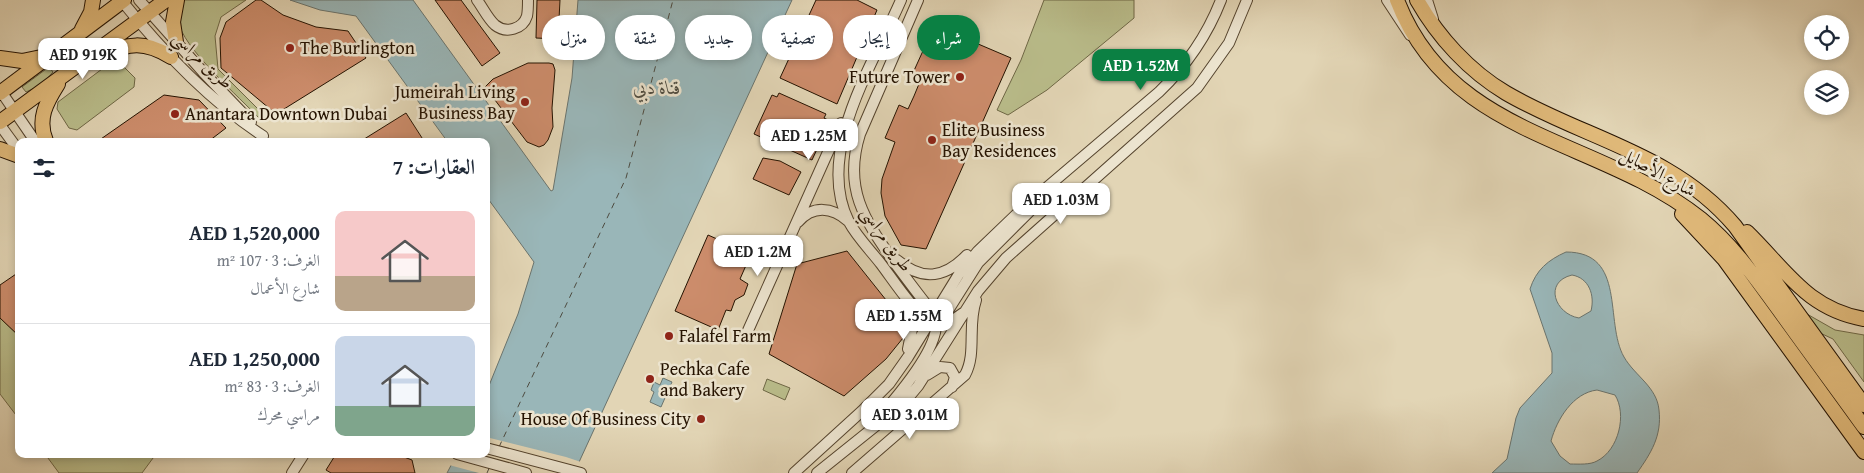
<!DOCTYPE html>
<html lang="ar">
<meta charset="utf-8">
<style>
body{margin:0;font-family:"Gentium Book Plus",Amiri,serif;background:#f6f6f7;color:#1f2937;direction:rtl;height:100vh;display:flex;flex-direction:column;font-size:19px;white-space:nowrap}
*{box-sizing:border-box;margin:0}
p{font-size:16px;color:#747a83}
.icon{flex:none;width:28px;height:28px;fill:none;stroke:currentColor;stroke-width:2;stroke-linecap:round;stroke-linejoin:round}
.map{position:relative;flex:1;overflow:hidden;direction:ltr}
.sheet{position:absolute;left:15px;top:138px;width:475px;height:320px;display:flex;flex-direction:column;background:#fff;border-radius:10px;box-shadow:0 2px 8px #0003;direction:rtl}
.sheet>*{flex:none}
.banner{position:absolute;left:505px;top:15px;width:475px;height:45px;direction:rtl;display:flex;gap:10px}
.controls{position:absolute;left:1804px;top:15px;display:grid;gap:10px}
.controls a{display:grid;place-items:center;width:45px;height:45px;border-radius:50%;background:#fff;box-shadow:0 2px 8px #0003;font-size:25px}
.price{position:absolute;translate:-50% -42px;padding:0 11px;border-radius:10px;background:#fff;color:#222;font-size:16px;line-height:32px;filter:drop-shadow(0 1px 2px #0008)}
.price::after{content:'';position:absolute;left:50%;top:30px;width:15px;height:11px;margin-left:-8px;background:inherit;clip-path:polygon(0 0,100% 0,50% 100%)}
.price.selected{background:#0b8043;color:#fff}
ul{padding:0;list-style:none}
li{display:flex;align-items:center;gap:15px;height:125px;padding:0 15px}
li+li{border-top:1px solid #e0e1e3}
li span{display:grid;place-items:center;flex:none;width:140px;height:100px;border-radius:10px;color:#555}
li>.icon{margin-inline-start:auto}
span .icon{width:60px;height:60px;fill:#fffc;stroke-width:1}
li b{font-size:21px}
h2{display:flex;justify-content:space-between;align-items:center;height:60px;padding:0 15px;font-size:21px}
.pill{padding:0 18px;border-radius:22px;background:#fff;box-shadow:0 2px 8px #0003;font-size:18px;line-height:45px}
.pill.selected{background:#0b8043;color:#fff}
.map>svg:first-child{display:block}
.green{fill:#b9bc8a;stroke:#6e6745}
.water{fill:#99b6b8;stroke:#6a746e;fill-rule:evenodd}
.pier{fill:#e2d5b5}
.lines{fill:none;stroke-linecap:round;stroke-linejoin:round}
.ferry{stroke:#4d4b40;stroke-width:1;stroke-dasharray:6 5;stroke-linecap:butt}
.building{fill:#cc8c6b;stroke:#241200}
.minor-casing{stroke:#54432d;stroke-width:12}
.major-casing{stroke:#241200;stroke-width:16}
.minor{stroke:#ece4cf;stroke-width:10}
.major{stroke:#e1ba7a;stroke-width:14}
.poi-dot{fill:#8f2418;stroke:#ece4cf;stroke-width:2}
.labels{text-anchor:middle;stroke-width:5;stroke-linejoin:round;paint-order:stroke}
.poi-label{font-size:18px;fill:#241200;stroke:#ece4cf;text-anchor:start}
.street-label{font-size:18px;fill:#241200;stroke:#ece4cf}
.water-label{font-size:19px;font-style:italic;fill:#4d4b40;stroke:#ece4cf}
</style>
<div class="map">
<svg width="1864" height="473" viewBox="0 0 1864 473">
<rect width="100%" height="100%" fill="#e2d5b5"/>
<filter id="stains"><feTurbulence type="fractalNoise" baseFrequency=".004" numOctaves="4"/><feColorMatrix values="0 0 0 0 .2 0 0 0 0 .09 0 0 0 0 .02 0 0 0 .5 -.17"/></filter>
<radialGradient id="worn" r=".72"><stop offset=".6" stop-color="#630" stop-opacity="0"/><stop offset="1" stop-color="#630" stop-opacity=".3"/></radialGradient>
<path class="green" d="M184,0H246L221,17L215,36L218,69L263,114L259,118C239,97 189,53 180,27C177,19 182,8 184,0Z
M1044,0H1134V18L1047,90L1008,115L997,110L1021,60Z
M118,61L135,78L134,87L77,130L69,128L57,109L58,102L110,63Z
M49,67L53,72L41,85L26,92L22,87Z
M1807,314L1835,330L1864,335V382L1833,339L1818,332Z
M0,318L19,336V419L0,394Z
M767,379L790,388L785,400L763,390Z
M45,454H156L142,473H59Z"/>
<path class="water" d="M290,0H413L551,191L553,190L572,78L578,0H792L574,473H447L457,454H486V393L518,314L534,262L486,196V141H447L356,16L320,10Z
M1566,252C1627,252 1604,322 1624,357C1635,376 1657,387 1659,410C1662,436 1651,453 1637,473H1492L1507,459L1516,418L1520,408L1552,373V353L1530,289C1536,270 1548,260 1566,252ZM1572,275C1589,278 1595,295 1591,311L1579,318C1555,314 1543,282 1572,275ZM1597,390L1615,395C1627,414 1619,450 1597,461C1590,465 1579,464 1570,464L1560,456L1551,441C1557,419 1573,393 1597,390Z
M663,378L672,382L661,407L650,402L654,392L651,390L654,382L660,385Z"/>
<path class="pier" d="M486,437L566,457L581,462L576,473H479L449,465L454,454H486Z"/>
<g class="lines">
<path class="ferry" d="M499,447L626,178L673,0
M487,473L490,466"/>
</g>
<path class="building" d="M256,0H261L283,15L316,27L348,31L366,58L276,114L221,68L220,38L226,22Z
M435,0H461L500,53L482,66Z
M537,0H560L558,39L536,38Z
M816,0H857L877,10L837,104L780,78Z
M943,29L1011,58L926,249L901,245L885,216L881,193L882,179L895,142L885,138L899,105L908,109L914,96L921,79L912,75L927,42L936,46Z
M528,63H549L553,64L555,70L552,108L553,127L548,140L544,145L539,147L527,142L485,87L493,79Z
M779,93L826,114L824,118L830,121L812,160L754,134L772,95L777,97Z
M164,95L199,100L226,128L209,141H98Z
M406,113L424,141H361Z
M763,158L780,161L801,172L789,195L753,179Z
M708,235L751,254L740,279L748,284L744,295L735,300L731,311L726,310L718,330L675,311Z
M847,251L894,310L905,329L903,338L886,359L844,396L769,354L797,264Z
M19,272V336L0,318V285Z
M336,454H396L412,460L415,473H331L326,470Z"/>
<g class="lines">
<g class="minor-casing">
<path id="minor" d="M139,0L203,72L251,122
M477,0C483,8 488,19 495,25C506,34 523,29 527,16C528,11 528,5 528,0
M901,0C874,63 814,153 849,222C857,237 871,251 881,264C896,284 912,310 933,324
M1387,0L1410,35
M1427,0L1433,19
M122,1C163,52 209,100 263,136
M0,90L35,141
M0,125L19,151
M798,222C813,205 832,207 848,221
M897,260C922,281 944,279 967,255
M906,300L913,324L908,349
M963,313L953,320L948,317L947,312L978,263L1046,195
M746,335L841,123
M927,375L940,367L950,368L955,377L952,387
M873,424C891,404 948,341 934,314C920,297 907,279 894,262C864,219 843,188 860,134L918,0
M486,448L581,473
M457,454L526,473
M292,473L304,454
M794,473L862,411L889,384L908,357L959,274L978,251L1025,206L1159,92C1186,66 1207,36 1221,0
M817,473L903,404L918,386L978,291L1006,258L1197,88L1229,43L1247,0
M852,473L965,375C977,353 967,326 976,300"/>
</g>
<g class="major-casing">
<path id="major" d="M1397,0C1450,139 1599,137 1701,219C1734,246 1757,280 1782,314C1809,352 1837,389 1864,427
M1417,0C1438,37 1469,71 1506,93C1585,139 1673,153 1735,226L1864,405
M82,29L91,12L93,0
M176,42L173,22L177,0
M101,54C130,44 143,40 171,57
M0,58L22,61L46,56
M0,93L124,0
M0,122L166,0
M46,141C37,119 46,103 58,84
M0,149L19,156
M1682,214L1724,259L1864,452
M1747,232C1786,270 1807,309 1864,319"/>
</g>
<use href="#minor" class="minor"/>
<use href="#major" class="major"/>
</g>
<g class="poi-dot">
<circle cx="290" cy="48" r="5"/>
<circle cx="960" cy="77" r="5"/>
<circle cx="525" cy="102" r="5"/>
<circle cx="175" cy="114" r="5"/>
<circle cx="932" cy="140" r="5"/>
<circle cx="669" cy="336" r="5"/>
<circle cx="650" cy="379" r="5"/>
<circle cx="701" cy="419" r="5"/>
</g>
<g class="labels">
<g class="poi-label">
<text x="300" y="54">The Burlington</text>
<text x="950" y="83" text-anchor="end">Future Tower</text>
<text x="515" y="98" text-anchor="end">Jumeirah Living<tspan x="515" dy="21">Business Bay</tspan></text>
<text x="185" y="120">Anantara Downtown Dubai</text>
<text x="942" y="136">Elite Business<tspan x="942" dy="21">Bay Residences</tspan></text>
<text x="679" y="342">Falafel Farm</text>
<text x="660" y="375">Pechka Cafe<tspan x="660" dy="21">and Bakery</tspan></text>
<text x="691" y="425" text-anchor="end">House Of Business City</text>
</g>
<g class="street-label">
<text transform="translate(203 60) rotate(43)" y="6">طريق مراسي</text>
<text transform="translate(1658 172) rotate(29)" y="6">شارع الأصايل</text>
<text transform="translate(887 239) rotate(55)" y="6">طريق مراسي</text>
</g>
<g class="water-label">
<text x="657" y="94">قناة دبي</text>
</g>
</g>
<rect width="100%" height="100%" filter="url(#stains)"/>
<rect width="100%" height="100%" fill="url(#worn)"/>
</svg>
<div class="controls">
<a><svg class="icon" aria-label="locate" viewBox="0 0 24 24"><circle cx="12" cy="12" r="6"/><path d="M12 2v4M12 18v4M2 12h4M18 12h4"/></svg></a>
<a><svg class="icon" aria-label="layers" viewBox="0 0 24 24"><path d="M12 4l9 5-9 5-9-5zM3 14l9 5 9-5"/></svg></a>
</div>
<b class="price" style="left:83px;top:80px">AED 919K</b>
<b class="price selected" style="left:1141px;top:91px">AED 1.52M</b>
<b class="price" style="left:809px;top:161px">AED 1.25M</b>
<b class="price" style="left:1061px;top:225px">AED 1.03M</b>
<b class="price" style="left:758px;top:277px">AED 1.2M</b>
<b class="price" style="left:904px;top:341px">AED 1.55M</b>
<b class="price" style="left:910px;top:440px">AED 3.01M</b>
<div class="banner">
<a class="pill selected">شراء</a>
<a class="pill">إيجار</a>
<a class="pill">تصفية</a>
<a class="pill">جديد</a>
<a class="pill">شقة</a>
<a class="pill">منزل</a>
</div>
<section class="sheet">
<h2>العقارات: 7<svg class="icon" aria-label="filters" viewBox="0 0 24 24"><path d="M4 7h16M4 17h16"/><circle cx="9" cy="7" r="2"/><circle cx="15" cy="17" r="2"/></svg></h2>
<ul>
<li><span style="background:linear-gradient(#f6c9c9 65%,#b9a48a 0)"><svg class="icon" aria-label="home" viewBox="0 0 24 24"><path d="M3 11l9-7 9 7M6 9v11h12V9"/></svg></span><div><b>AED 1,520,000</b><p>الغرف: 3 · 107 m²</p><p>شارع الأعمال</p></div></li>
<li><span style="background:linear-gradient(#c9d6e8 70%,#7fa58c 0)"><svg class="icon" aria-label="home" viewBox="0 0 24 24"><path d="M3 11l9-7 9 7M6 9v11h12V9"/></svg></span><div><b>AED 1,250,000</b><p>الغرف: 3 · 83 m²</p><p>مراسي محرك</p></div></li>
</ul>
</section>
</div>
